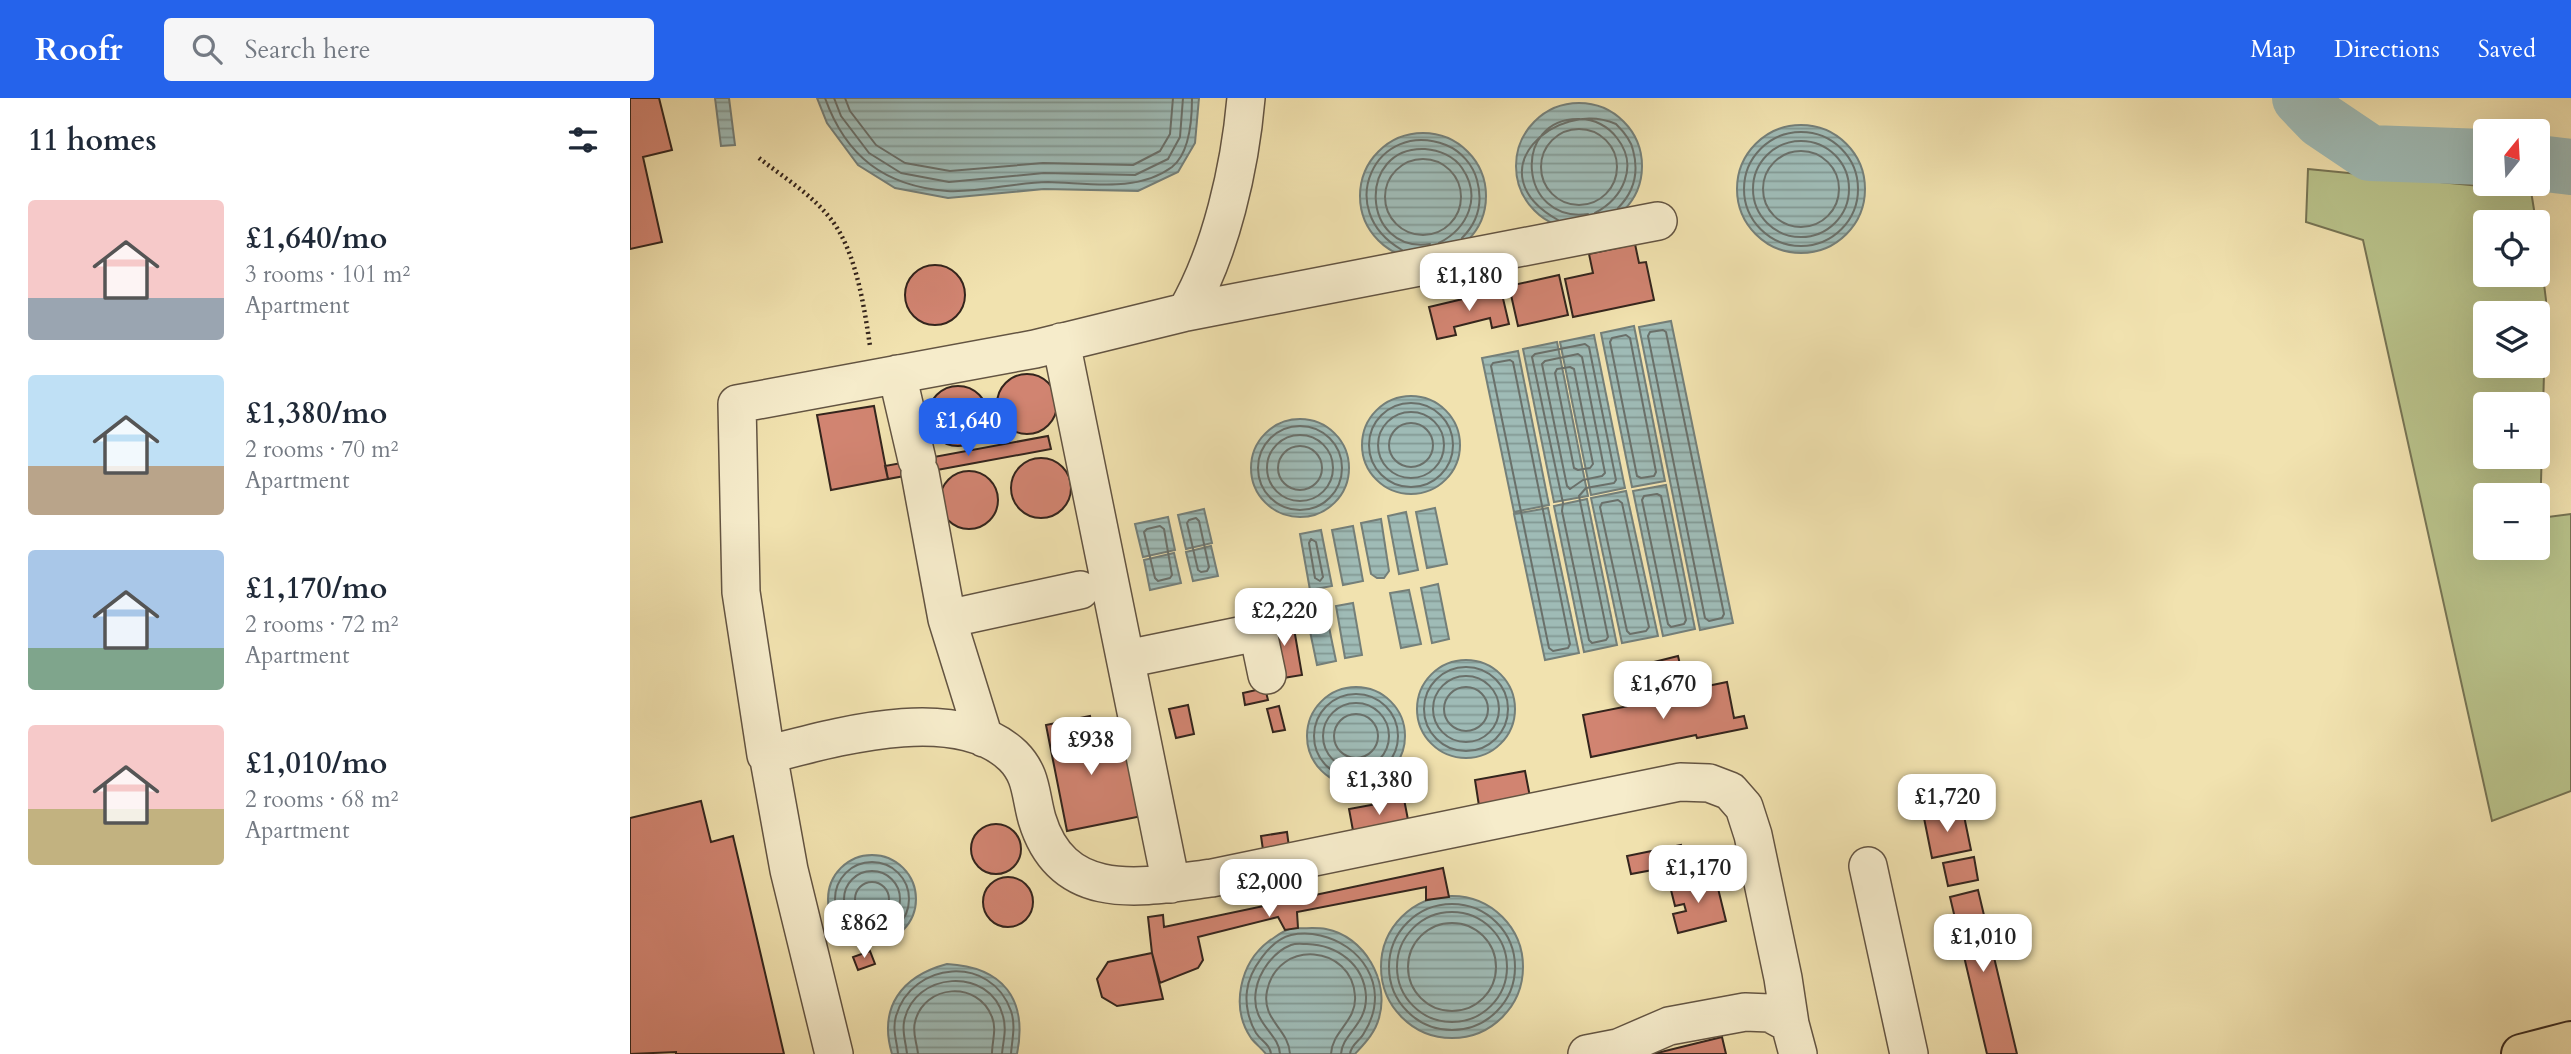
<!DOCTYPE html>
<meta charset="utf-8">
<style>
body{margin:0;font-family:Cardo,serif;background:#f6f6f7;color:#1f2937;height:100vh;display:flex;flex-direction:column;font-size:26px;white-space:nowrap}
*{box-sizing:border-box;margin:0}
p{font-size:23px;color:#747a83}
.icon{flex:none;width:38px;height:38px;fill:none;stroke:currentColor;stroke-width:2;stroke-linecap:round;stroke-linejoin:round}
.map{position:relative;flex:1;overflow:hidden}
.side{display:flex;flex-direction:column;background:#fff;width:630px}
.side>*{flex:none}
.needle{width:46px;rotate:18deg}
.buttons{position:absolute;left:1843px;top:21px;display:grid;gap:14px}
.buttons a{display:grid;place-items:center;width:77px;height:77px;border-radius:7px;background:#fff;box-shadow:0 7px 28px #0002;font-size:35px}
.price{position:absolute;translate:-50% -60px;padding:0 16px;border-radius:14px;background:#fff;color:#222;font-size:23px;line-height:46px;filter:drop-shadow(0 2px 4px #0008)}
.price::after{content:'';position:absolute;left:50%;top:42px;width:21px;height:16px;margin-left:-10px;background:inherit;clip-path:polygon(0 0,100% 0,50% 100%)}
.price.current{background:#2563eb;color:#fff}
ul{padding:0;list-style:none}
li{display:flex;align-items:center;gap:21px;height:175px;padding:0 28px}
li span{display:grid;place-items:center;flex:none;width:196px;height:140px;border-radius:7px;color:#555}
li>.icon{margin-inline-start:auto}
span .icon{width:84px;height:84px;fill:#fffc;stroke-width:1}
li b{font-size:30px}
h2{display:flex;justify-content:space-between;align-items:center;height:84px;padding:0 28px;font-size:30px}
header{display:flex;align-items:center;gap:42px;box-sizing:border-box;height:98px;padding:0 35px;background:#2563eb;color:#fff}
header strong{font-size:33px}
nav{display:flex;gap:38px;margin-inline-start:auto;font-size:24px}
.search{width:490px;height:63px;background:#f6f6f7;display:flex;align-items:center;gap:18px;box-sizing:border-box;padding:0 24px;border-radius:7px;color:#747a83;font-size:26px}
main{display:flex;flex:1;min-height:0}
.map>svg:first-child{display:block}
.grass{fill:#b9c38b;stroke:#767454;stroke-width:2;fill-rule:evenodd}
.water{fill:url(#water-rules);stroke:#747f79;stroke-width:2}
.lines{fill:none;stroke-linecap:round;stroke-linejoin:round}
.shore{stroke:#6a706a;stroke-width:2}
.river{stroke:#9fbbb6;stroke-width:56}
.building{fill:#d18471;stroke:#34251d;stroke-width:2}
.minor-casing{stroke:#635442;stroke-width:40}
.highway-casing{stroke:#34251d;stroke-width:42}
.path{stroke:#34251d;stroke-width:4.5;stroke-dasharray:2 3.5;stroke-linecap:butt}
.minor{stroke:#f6eccb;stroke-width:37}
.highway{stroke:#f1e2af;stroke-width:38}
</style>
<header>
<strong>Roofr</strong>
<div class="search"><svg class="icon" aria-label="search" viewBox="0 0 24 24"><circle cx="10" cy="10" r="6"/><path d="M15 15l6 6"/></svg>Search here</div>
<nav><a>Map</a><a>Directions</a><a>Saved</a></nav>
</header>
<main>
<section class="side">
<h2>11 homes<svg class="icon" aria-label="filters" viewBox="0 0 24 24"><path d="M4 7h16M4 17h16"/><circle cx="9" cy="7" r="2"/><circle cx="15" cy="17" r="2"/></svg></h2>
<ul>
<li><span style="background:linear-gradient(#f6c9c9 70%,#9aa5b1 0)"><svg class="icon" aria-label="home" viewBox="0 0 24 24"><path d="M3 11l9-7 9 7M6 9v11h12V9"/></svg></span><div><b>£1,640/mo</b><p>3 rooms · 101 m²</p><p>Apartment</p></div></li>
<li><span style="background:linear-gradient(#bfe0f5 65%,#b9a48a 0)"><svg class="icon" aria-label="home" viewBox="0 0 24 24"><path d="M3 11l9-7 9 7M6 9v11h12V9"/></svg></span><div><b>£1,380/mo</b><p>2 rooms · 70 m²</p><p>Apartment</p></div></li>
<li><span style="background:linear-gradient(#a9c7e8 70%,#7fa58c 0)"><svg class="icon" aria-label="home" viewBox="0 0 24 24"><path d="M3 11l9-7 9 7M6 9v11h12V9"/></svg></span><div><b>£1,170/mo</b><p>2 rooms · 72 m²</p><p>Apartment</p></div></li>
<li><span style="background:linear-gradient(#f6c9c9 60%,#c2b280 0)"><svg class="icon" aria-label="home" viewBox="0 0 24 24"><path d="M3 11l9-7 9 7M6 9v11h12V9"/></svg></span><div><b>£1,010/mo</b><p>2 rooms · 68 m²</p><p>Apartment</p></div></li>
</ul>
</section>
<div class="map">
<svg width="1941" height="956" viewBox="0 0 1941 956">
<defs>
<pattern id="water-rules" width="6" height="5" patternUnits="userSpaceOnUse" patternTransform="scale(1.75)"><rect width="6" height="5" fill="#9fbbb6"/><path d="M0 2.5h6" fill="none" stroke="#829893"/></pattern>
</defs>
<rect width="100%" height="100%" fill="#f1e2af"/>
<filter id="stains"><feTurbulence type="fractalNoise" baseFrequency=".00286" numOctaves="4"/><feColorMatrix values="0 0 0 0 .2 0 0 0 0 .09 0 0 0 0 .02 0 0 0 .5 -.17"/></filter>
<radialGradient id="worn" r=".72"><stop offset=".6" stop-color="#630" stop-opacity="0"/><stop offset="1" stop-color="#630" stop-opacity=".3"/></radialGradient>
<path class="grass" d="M1678,71L1901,93L1906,124H1855V177H1908V138L1916,202L1910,420L1941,416V693L1862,723L1733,142L1676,124ZM1855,215H1908V268H1855ZM1855,306H1908V359H1855ZM1855,397H1908V450H1855Z"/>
<path class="water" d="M85,0H99L105,47L91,48Z
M187,0H569L565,45L548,74L508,93L414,91L318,100L265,90L228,67L197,25Z
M886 68a63 63 0 1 1 126 0a63 63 0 1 1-126 0Z
M1107 91a64 64 0 1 1 128 0a64 64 0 1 1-128 0Z
M730 98a63 63 0 1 1 126 0a63 63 0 1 1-126 0Z
M1041,223L1103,525L1070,532L1009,229Z
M1004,228L1035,383L1002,389L971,235Z
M964,237L995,390L961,397L930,244Z
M927,244L958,398L924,404L893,251Z
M888,253L919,407L884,414L852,260Z
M732 347a49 49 0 1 1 98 0a49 49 0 1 1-98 0Z
M621 370a49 49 0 1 1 98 0a49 49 0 1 1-98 0Z
M1036,387L1065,531L1033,538L1003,393Z
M996,393L1028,538L992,545L961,400Z
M957,401L987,547L954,554L924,408Z
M805,410L817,466L797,470L786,414Z
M918,410L949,555L915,562L884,416Z
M574,411L582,445L556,451L548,417Z
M776,414L788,472L769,476L758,418Z
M538,419L545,452L513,459L505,426Z
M751,421L759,473L754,480H747L741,476L731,425Z
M723,428L733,483L713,487L702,432Z
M691,432L702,488L680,492L670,436Z
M581,448L588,478L563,483L556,454Z
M544,455L551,485L520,492L514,462Z
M808,486L819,541L802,545L791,490Z
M779,492L791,546L771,550L760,495Z
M723,505L732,557L715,560L706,508Z
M695,510L706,563L687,567L676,514Z
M787 611a49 49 0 1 1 98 0a49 49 0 1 1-98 0Z
M677 638a49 49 0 1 1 98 0a49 49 0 1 1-98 0Z
M198 801a44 44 0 1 1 88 0a44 44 0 1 1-88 0Z
M751 869a71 71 0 1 1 142 0a71 71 0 1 1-142 0Z
M663,830C673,831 685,829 696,831C734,838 760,883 749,920C745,935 735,945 725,956H636C632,951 626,946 621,940C600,909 610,865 639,843C647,838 653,832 663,830Z
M317,866C373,869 398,901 387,956H262C248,909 272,878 317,866Z"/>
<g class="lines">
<path class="shore" d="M195,0C216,59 255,88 317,93C350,95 385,84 418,84C459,85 507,95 542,69C560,55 562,21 562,0
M204,0L211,18L239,55L271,75L319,84L414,75L505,77L538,61L550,39L553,0
M215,0L220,13L246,47L275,65L320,73L413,65L503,67L530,53L540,36L543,0
M911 69a38 38 0 1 1 76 0a38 38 0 1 1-76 0Z
M1114 91a57 57 0 1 1 114 0a57 57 0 1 1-114 0Z
M1123 91a48 48 0 1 1 96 0a48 48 0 1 1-96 0Z
M1133 91a38 38 0 1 1 76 0a38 38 0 1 1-76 0Z
M755 99a38 38 0 1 1 76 0a38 38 0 1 1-76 0Z
M958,116C888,126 881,19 950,21C964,21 978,28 987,40C1009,68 993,100 965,115
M928,122C844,75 925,0 986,26C993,33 1001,42 1003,52C1009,74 1004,94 988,110
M800,146C731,156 726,48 795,51C809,52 824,58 832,70C852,99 838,130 809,145
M772,152C702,112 746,20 816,47C831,53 843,67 847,82C853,104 848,124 832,140
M1033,232L1036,234L1094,516L1092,520L1079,523L1075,520L1018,238L1020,234Z
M996,237L1000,240L1026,374L1024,378L1011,380L1007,378L980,244L982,240Z
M955,246L959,249L986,382L984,385L956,390L949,398L978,539L976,542L962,545L959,542L932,413L933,405L902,259L905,256Z
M948,256L952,259L975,375L972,378L953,382L940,391L937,388L912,266L915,263Z
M880,262L883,264L940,546L938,550L923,553L919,550L861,268L863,265Z
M940,269L944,271L963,366L960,370L948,372L944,370L925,275L927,271Z
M739 347a42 42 0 1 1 84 0a42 42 0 1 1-84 0Z
M748 347a33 33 0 1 1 66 0a33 33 0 1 1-66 0Z
M759 347a22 22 0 1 1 44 0a22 22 0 1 1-44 0Z
M628 370a42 42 0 1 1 84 0a42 42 0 1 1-84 0Z
M637 370a33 33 0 1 1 66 0a33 33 0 1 1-66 0Z
M648 370a22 22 0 1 1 44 0a22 22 0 1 1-44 0Z
M1027,396L1031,398L1056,522L1054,526L1041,529L1038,526L1012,402L1014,398Z
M988,402L992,405L1019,529L1016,533L1000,536L997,533L970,409L972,405Z
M566,420L569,423L579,469L577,473L571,474L568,472L557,425L559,422Z
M530,428L534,431L542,477L540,480L528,483L525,480L514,434L517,431Z
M681,441L686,444L693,479L690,483L685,480L679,445Z
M794 611a42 42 0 1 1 84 0a42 42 0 1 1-84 0Z
M803 611a33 33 0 1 1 66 0a33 33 0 1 1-66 0Z
M814 611a22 22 0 1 1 44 0a22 22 0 1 1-44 0Z
M684 638a42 42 0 1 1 84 0a42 42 0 1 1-84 0Z
M693 638a33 33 0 1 1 66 0a33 33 0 1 1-66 0Z
M704 638a22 22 0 1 1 44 0a22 22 0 1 1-44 0Z
M205 801a37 37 0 1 1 74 0a37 37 0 1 1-74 0Z
M214 801a28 28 0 1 1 56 0a28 28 0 1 1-56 0Z
M225 801a17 17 0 1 1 34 0a17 17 0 1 1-34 0Z
M759 869a63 63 0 1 1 126 0a63 63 0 1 1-126 0Z
M767 869a55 55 0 1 1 110 0a55 55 0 1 1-110 0Z
M778 869a44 44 0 1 1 88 0a44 44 0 1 1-88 0Z
M268,956C267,943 262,932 266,918C282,863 361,856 381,913C386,928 382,941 381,956
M277,956C276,945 272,935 274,924C283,873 360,868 373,918C377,932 373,943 372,956
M288,956C287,945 282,935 285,924C294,886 348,882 362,919C367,931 362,943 362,956
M641,956C640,946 631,943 626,935C619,923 615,907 617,893C619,873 640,842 661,837C700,829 744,857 745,899C745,911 741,924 734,935C730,943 721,946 720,956
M650,956C649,934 620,926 626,892C629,874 643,854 661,847C666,845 672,846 677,846C707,847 734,866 736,898C737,927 712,936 711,956
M660,956C659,931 631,922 637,893C648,840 722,847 725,898C727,923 702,933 701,956"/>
<path class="river" d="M1670,0L1691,22L1740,55L1855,59
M1908,65L1941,69"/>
</g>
<path class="building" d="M0,0H29L42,52L13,59L32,144L0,151Z
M1005,146L1009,165L1016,164L1024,202L943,219L935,181L963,175L959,156Z
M275 197a30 30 0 1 1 60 0a30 30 0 1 1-60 0Z
M929,177L938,217L888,228L879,188Z
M871,192L879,226L862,230L860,220L824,229L826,237L807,241L799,209Z
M367 306a30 30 0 1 1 60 0a30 30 0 1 1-60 0Z
M298 318a30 30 0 1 1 60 0a30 30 0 1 1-60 0Z
M244,308L258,381L201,392L187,317Z
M418,338L421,351L258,381L255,368Z
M381 390a30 30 0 1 1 60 0a30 30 0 1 1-60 0Z
M310 402a29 29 0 1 1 58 0a29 29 0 1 1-58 0Z
M662,519L672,577L647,581L636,523Z
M1048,558L1052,575L1028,581L1024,564Z
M1097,584L1104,620L1114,618L1117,630L1067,640L1066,637L961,659L953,617L1054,597L1053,593Z
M635,590L638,602L615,607L613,595Z
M558,607L564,636L546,640L539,611Z
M649,608L655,632L643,634L637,611Z
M460,618L468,655L497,649L512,718L437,733L416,627Z
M895,673L900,699L849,708L845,682Z
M774,701L779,727L724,738L719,711Z
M71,703L81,744L103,738L154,956H46V954L0,956V720Z
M1333,713L1341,752L1302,760L1294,720Z
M341 751a25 25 0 1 1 50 0a25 25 0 1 1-50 0Z
M657,734L659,749L633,752L631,738Z
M1051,747L1055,766L1001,776L997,758Z
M1344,759L1348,782L1318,788L1313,765Z
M813,770L819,799L796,802V789L667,814L668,830L655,832L648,819L568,839L573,862L568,870L530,885L522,855L518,819L533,817L534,829Z
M1085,778L1096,823L1048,835L1043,816L1056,813L1054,806L1045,808L1041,792L1051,790L1050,787Z
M353 804a25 25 0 1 1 50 0a25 25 0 1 1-50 0Z
M1348,792L1387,956H1357L1320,799Z
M240,853L245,866L228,872L223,859Z
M522,855L533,901L487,908L472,899L467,881L478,864Z
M1092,939L1096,956H1023Z"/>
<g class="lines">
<g class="minor-casing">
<path id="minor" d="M616,0C610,69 591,154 556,214L405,251L107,306L111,494L136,657C203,640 326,603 383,658C402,677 400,696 407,721C433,807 513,789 582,780L1050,684L1079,685L1100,693L1114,709L1123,737L1153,880L1160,926
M556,214L1028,123
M431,244L541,786
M267,276L287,362
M290,375L317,521
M496,561L628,534L637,577
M354,640L317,521L450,492
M138,656L159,772L204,956
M1238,768L1279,956
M957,956L988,950L1039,928L1115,914L1140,915L1160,926L1168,956"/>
</g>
<g class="highway-casing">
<path id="highway" d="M1891,956L1941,943"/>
</g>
<path class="path" d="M129,60C153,79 181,96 200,120C226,152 234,208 240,248"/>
<use href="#minor" class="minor"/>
<use href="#highway" class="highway"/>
</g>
<rect width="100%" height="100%" filter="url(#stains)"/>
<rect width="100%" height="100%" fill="url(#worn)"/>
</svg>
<div class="buttons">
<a><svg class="needle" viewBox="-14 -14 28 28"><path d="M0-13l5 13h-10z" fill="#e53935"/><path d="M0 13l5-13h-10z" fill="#747a83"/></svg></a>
<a><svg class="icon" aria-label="locate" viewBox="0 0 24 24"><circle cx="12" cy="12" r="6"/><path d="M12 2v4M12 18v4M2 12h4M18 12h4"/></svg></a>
<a><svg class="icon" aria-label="layers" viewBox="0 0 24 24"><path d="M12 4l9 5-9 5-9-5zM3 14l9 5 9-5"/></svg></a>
<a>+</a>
<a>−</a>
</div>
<b class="price" style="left:839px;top:215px">£1,180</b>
<b class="price current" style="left:338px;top:360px">£1,640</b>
<b class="price" style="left:654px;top:550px">£2,220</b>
<b class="price" style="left:1033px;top:623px">£1,670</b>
<b class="price" style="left:461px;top:679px">£938</b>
<b class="price" style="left:749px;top:719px">£1,380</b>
<b class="price" style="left:1317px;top:736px">£1,720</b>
<b class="price" style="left:1068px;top:807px">£1,170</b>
<b class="price" style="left:639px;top:821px">£2,000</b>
<b class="price" style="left:234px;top:862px">£862</b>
<b class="price" style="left:1353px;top:876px">£1,010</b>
</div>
</main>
